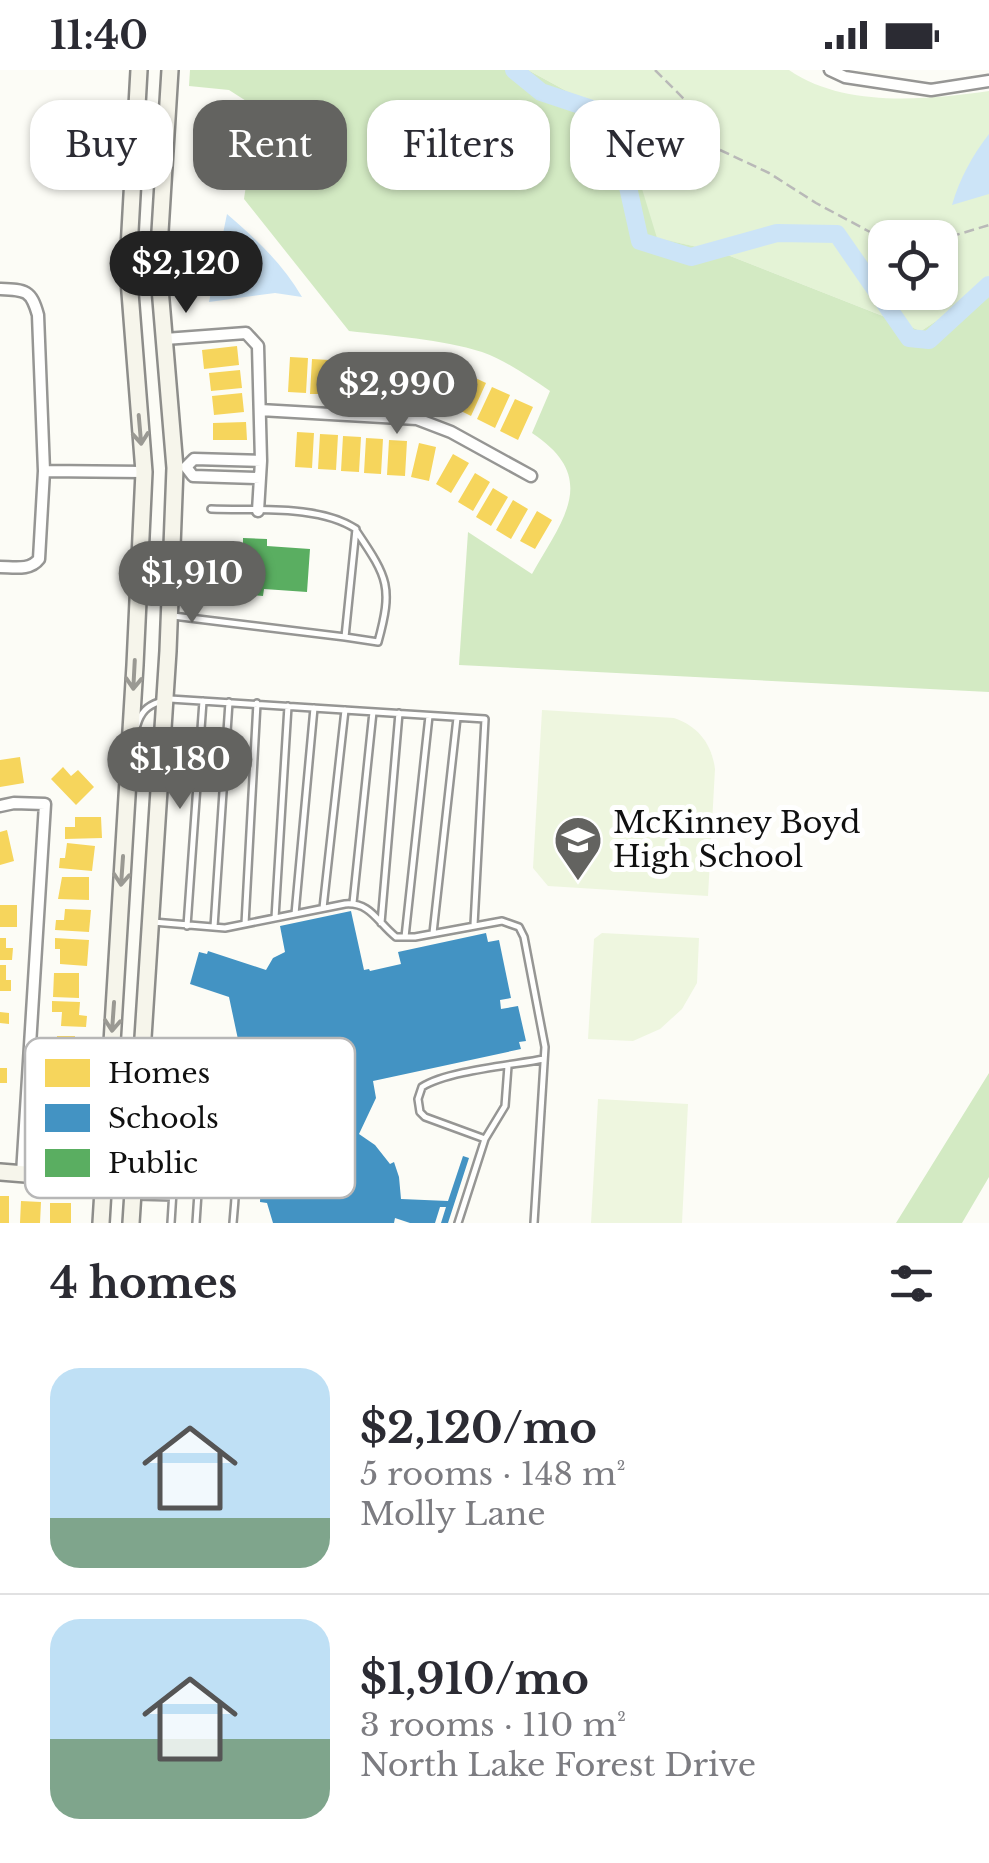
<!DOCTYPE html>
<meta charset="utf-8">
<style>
body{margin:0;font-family:"Libre Baskerville",serif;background:#f2f2f3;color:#2b2b33;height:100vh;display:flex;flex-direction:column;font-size:38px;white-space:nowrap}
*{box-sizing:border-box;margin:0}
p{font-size:32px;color:#7c7c81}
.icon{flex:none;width:55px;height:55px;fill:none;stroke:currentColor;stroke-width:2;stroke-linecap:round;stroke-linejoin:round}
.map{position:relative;height:1153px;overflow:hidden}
.drawer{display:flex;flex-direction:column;background:#fff;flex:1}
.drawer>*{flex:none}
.banner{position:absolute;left:30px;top:30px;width:930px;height:90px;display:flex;gap:20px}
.fabs{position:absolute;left:868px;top:150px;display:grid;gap:20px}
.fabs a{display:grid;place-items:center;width:90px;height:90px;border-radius:20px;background:#fff;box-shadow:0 2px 8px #0004;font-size:50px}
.price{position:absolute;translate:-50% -85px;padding:0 22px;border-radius:35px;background:#636360;color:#fff;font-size:32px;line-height:65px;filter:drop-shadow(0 2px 5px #0008)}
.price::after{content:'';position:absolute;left:50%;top:60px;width:30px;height:22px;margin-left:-15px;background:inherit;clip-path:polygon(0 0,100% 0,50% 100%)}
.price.current{background:#222;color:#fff}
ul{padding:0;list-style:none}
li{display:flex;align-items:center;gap:30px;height:250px;padding:0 50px}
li+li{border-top:2px solid #e1e1e2}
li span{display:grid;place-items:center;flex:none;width:280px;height:200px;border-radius:30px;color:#555}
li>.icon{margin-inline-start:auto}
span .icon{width:120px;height:120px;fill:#fffc;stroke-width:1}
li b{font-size:42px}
h2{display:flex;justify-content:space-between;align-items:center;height:120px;padding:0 50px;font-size:42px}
.chip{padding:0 35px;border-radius:30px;background:#fff;box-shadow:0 2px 8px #0004;font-size:35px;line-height:90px}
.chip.current{background:#636360;color:#fff}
.status{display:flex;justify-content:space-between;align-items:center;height:70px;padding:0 50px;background:#fff;direction:ltr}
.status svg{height:28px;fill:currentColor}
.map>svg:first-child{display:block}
.green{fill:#e4f3d6;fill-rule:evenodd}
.forest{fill:#d3eac3}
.pitch{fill:#eef6df}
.water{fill:#cce4f7}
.homes{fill:#f6d55c}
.schools{fill:#4393c3}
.public{fill:#5aae61}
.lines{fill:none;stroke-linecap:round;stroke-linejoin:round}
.river{stroke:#cce4f7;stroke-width:18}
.lane-casing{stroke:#969694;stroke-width:10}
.street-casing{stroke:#969694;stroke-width:15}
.secondary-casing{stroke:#8d8d8a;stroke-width:20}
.path{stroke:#b9b9b8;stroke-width:2.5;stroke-dasharray:10 5;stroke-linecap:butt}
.lane{stroke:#fffffe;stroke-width:5}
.street{stroke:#fffffe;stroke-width:10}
.secondary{stroke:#f6f5eb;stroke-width:15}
.oneway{stroke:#9a9993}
.labels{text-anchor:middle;stroke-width:10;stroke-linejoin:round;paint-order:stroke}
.poi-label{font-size:30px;fill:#101010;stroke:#fff;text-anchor:start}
.key{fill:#fff;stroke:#b7b7b7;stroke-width:2.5}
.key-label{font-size:28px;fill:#101010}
</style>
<div class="status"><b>11:40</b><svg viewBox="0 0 49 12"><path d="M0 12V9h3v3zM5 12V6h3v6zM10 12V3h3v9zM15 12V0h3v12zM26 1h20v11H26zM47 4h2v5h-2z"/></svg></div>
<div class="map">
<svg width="989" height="1153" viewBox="0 0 989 1153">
<rect width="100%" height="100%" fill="#fcfcf6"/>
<path class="green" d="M528,0H789C844,38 926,30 989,21V216L921,261L720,182L656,168L632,87L614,47ZM885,168H940V222H885Z"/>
<path class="forest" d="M190,0H528L614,47L632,86L657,168L720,182L921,261L989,216V622L459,595L468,462L532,504C563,449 600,408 532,363L550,321C529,307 507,291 482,282C441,269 392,266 349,261L244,129L257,38L229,20L189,16Z
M989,1003V1107L962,1153H896Z"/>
<path class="pitch" d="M542,640L674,648C698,656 712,674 715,699L708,826L548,816L533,798Z
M602,863L699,868L697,913L682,939L660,959L633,971L588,969L594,869Z
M598,1029L688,1034L682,1153H591Z"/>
<path class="water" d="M989,64V124L952,135C960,108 972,86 989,64Z
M227,144C256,169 283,194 302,227L275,223L209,232Z"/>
<path class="homes" d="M237,276L239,295L204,299L202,280Z
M290,287L308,288L306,323L288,322Z
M312,289L329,290L327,324H310Z
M336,289L353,290L351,325L334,324Z
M360,290L377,291L375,326L358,325Z
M384,292L401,293L399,328L382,327Z
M409,295L426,297L423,330L405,328Z
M438,299L456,305L447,335L429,330Z
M240,300L242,318L211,321L209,303Z
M469,305L486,313L471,346L453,337Z
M492,317L510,325L495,358L477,349Z
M242,323L244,342L214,345L212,326Z
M515,329L533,337L518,370L500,361Z
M246,352L247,370H213V353Z
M297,362L314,363L312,398L295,397Z
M320,364L338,365L336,400L318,399Z
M343,366L361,367L359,402L341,401Z
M366,368L383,369L381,404L364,403Z
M389,370L407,371L405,406L387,405Z
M419,373L436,377L429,411L411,407Z
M453,384L469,393L451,423L436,414Z
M475,403L490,412L473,441L458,432Z
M493,418L508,427L491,456L476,447Z
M513,430L528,439L511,469L496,460Z
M537,441L552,450L535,479L520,471Z
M20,687L24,713L0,717V690Z
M63,697L71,706L78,700L94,717L76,735L51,709Z
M75,747H101L102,768L65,769V757H75Z
M7,760L14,791L0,795V762Z
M67,773L95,776L92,801L59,798L60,788H65Z
M62,807H89V830L58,829Z
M0,835H17V857H0Z
M65,839L91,840L89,862L55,860L56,850H64Z
M0,868H6V878H13L12,890H0Z
M55,868L89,870L87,896L60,894V879H55Z
M0,895H6V910H11V921H0Z
M54,903H79V928L53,927Z
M52,931L80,932L79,945L87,946L86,957L61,956L62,942H52Z
M0,942L9,943V954L0,953Z
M57,966H75L74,989L48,988V977H57Z
M0,998H7V1013H0Z
M0,1126H9V1153H0Z
M21,1131L41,1132L40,1153H20Z
M50,1133H71V1153H50Z"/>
<path class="schools" d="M351,841L364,900L369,899L370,901L401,894L398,882L486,863L488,872L499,870L511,928L500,930L501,939L518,936L526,971L519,972L521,979L373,1011L376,1028L359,1064L375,1075L390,1094L394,1092L399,1107L401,1129L448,1131L463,1086L469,1088L448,1153H441L446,1137H440L435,1153H410L395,1148L394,1153H273L267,1133L260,1132L261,1109H269L278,1086L290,1084L285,1057L264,1061L263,1058L257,1059L229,927L190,914L199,882L207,884L208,881L266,900L273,888L285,882L280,856Z"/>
<path class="public" d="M243,468L267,469V476L310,479L307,522L264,519L263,526L239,524L240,517L220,516L221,505H216L217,483L222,484L223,473L243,474Z"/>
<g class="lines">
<path class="river" d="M514,0L541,22L625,50L622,90L640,171L691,187L777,163L837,164L909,268L929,270L989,215"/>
<g class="lane-casing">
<path id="lane" d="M173,546L345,567L356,459C318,434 255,441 211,439
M345,567L378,572C393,517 388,508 357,462
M170,629L485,649L474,855
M137,655C141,642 147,636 159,632
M353,833L373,642
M323,838L345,640
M295,844L314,638
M275,848L288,636
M153,852L225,858L345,834C371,832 377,852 396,867H415L502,851L519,857L524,867L545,977L534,1153
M381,853L399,643
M245,854L257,633
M187,856L203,631
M214,857L229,632
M433,863L457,648
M405,867L429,646
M485,1069L425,1047L420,1042L418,1029L422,1017C446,1001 513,995 544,989
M136,1103L174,1105C176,1084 173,1029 182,1012C192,996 219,997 228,1013C242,1040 236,1121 233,1153
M136,1126L173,1127
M171,1153L174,1105
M196,1153L206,1001
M458,1153L485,1069L505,1036L508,996"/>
</g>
<g class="street-casing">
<path id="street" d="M830,0L845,7L931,20L989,11
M0,219C26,220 31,220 38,245L44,401L39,489C30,501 13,497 0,497
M165,269L246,263L258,276L261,391L258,441
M260,340L417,349L451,362L531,406
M186,397L194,389L261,391
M186,397L193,406L260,408
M44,401L144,402
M0,736L14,733L45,734L22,1104"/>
</g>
<g class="secondary-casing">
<path id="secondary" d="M0,1102L75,1108L103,1102L134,1103
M101,1153L135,595L144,402L128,197L139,0
M131,1153L168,581L175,398L158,194L170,0"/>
</g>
<path class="path" d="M655,0L685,30L699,62L720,80L769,103L816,133L870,162L897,168
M935,168L956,165L989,155"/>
<use href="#lane" class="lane"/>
<use href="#street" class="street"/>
<use href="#secondary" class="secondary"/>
</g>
<defs><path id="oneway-shaft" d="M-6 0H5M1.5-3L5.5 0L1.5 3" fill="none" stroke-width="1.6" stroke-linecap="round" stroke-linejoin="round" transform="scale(2.5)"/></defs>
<g class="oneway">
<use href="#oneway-shaft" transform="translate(140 360) rotate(85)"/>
<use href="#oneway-shaft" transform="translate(134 605) rotate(93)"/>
<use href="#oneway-shaft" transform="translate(122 801) rotate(94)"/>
<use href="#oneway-shaft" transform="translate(113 947) rotate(94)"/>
</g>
<defs>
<g id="school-pin" transform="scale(2.5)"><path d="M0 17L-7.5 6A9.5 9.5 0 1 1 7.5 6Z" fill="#636360" stroke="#fff"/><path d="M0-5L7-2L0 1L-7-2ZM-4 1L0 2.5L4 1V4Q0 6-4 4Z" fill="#fff"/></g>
</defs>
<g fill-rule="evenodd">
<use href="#school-pin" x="578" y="770"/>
</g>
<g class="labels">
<g class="poi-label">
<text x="613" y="763">McKinney Boyd<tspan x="613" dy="34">High School</tspan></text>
</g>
</g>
<rect x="25" y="968" width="330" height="160" rx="15" class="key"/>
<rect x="45" y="989" width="45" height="28" fill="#f6d55c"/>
<rect x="45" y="1034" width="45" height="28" fill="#4393c3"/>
<rect x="45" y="1079" width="45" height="28" fill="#5aae61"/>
<g class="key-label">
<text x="108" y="1013">Homes</text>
<text x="108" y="1058">Schools</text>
<text x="108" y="1103">Public</text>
</g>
</svg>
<div class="fabs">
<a><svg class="icon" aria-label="locate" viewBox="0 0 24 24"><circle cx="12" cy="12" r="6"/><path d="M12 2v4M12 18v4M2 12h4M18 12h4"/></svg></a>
</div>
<b class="price current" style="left:186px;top:246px">$2,120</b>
<b class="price" style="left:397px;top:367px">$2,990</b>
<b class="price" style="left:192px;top:556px">$1,910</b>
<b class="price" style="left:180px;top:742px">$1,180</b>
<div class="banner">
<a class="chip">Buy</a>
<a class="chip current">Rent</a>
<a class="chip">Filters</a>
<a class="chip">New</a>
</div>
</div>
<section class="drawer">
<h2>4 homes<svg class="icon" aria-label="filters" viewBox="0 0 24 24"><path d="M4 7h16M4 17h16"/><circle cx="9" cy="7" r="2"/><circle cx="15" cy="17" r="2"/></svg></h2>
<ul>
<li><span style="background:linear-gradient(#bfe0f5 75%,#7fa58c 0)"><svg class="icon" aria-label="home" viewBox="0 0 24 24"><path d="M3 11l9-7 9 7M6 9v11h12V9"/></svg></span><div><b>$2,120/mo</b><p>5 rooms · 148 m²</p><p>Molly Lane</p></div></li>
<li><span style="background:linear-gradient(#bfe0f5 60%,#7fa58c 0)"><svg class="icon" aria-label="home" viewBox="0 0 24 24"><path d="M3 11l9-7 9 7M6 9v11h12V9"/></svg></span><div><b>$1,910/mo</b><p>3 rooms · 110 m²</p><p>North Lake Forest Drive</p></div></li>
</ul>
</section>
